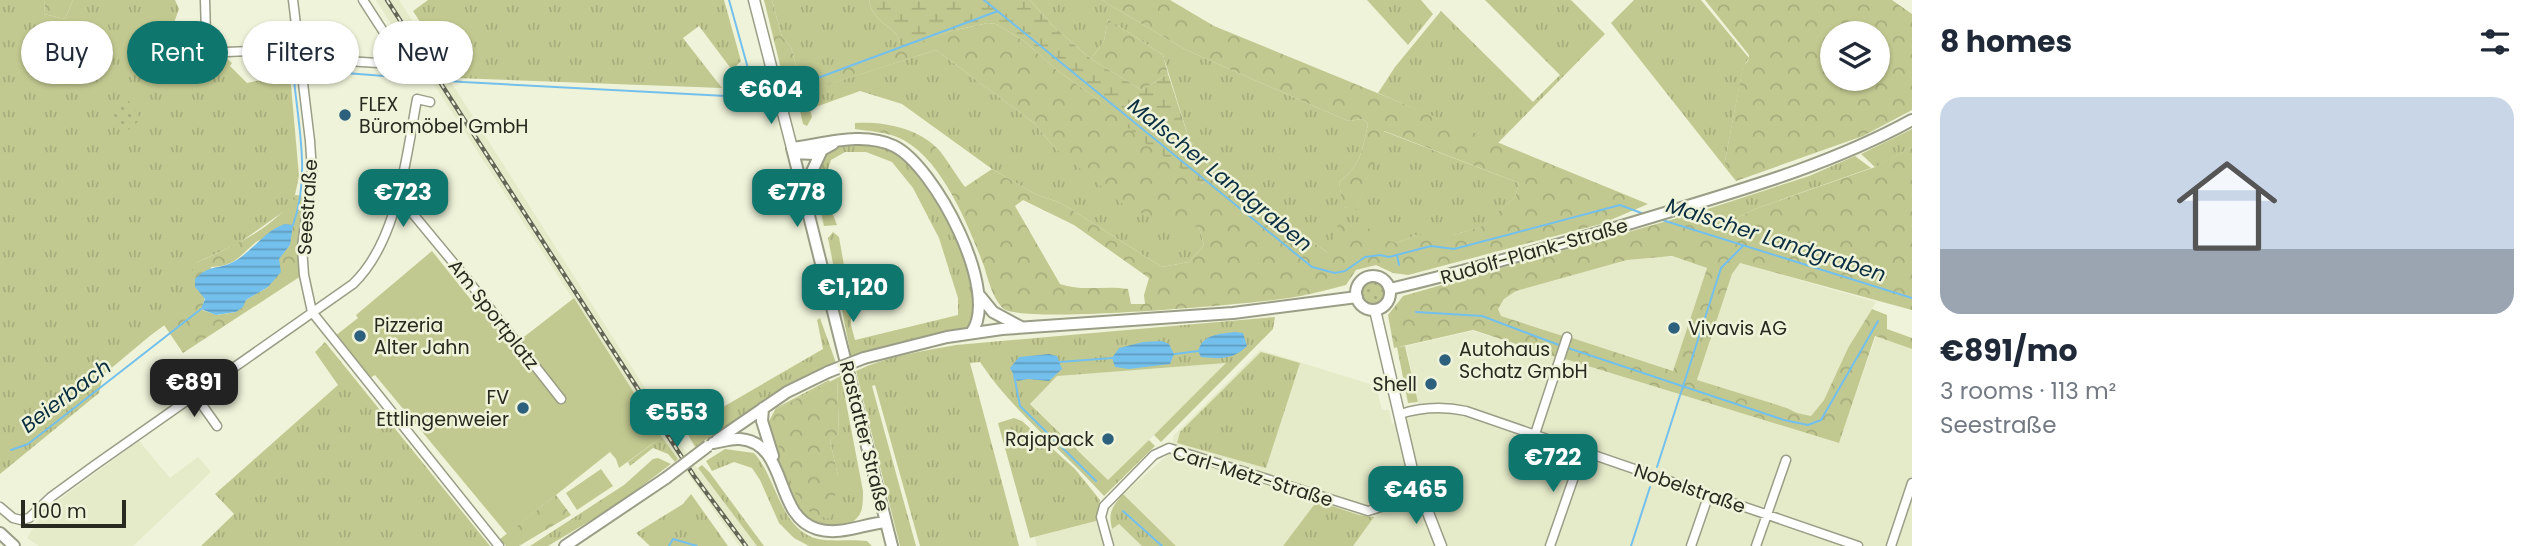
<!DOCTYPE html>
<meta charset="utf-8">
<style>
body{margin:0;font-family:Poppins,sans-serif;background:#f6f6f7;color:#1f2937;height:100vh;display:flex;flex-direction:column;font-size:26px;white-space:nowrap}
*{box-sizing:border-box;margin:0}
p{font-size:23px;color:#747a83}
.icon{flex:none;width:38px;height:38px;fill:none;stroke:currentColor;stroke-width:2;stroke-linecap:round;stroke-linejoin:round}
.map{position:relative;flex:1;overflow:hidden}
.details{display:flex;flex-direction:column;background:#fff;width:630px}
.details>*{flex:none}
.guide{position:absolute;left:21px;top:21px;width:665px;height:63px;display:flex;gap:14px}
.buttons{position:absolute;left:1820px;top:21px;display:grid;gap:14px}
.buttons a{display:grid;place-items:center;width:70px;height:70px;border-radius:50%;background:#fff;box-shadow:0 2px 5px #0004;font-size:35px}
.scale{position:absolute;left:21px;bottom:18px;width:105px;box-sizing:border-box;padding-left:7px;border:4px solid #28291f;border-top:0;font-size:19px;line-height:24px;white-space:nowrap;color:#28291f;-webkit-text-stroke:5px #eff3d9;paint-order:stroke}
.price{position:absolute;translate:-50% -60px;padding:0 16px;border-radius:14px;background:#0f766e;color:#fff;font-size:23px;line-height:46px;filter:drop-shadow(0 2px 4px #0008)}
.price::after{content:'';position:absolute;left:50%;top:42px;width:21px;height:16px;margin-left:-10px;background:inherit;clip-path:polygon(0 0,100% 0,50% 100%)}
.price.selected{background:#222;color:#fff}
ul{padding:0;list-style:none}
li{display:grid;align-content:center;gap:14px;height:371px;padding:0 28px}
li span{display:grid;place-items:center;height:217px;border-radius:21px;color:#555}
li>.icon{margin-inline-start:auto}
span .icon{width:126px;height:126px;fill:#fffc;stroke-width:1}
li b{font-size:30px}
h2{display:flex;justify-content:space-between;align-items:center;height:84px;padding:0 28px;font-size:30px}
.tag{padding:0 24px;border-radius:32px;background:#fff;box-shadow:0 2px 5px #0004;font-size:24px;line-height:63px}
.tag.selected{background:#0f766e;color:#fff}
main{display:flex;flex:1;min-height:0}
.map>svg:first-child{display:block}
.built{fill:#e5eac9}
.grass{fill:url(#grass-tufts)}
.forest{fill:url(#forest-crowns);fill-rule:evenodd}
.wetland{fill:url(#wetland-marsh)}
.garden{fill:url(#garden-dots)}
.pitch{fill:#c2c990}
.water{fill:url(#water-rules)}
.lines{fill:none;stroke-linecap:round;stroke-linejoin:round}
.stream{stroke:#74c0ed;stroke-width:2}
.minor-casing{stroke:#9a9e86;stroke-width:11}
.tertiary-casing{stroke:#9a9e86;stroke-width:13}
.secondary-casing{stroke:#9a9e86;stroke-width:14}
.minor{stroke:#fff;stroke-width:8}
.tertiary{stroke:#fff;stroke-width:10}
.secondary{stroke:#fff;stroke-width:10}
.rail-casing{stroke:#636556;stroke-width:4.5}
.rail{stroke:#eff3d9;stroke-width:2;stroke-dasharray:5;stroke-linecap:butt}
.secondary-bridge-casing{stroke:#9a9e86;stroke-width:14;stroke-linecap:butt}
.secondary-bridge{stroke:#fff;stroke-width:10}
.poi-dot{fill:#2d607d;stroke:#eff3d9;stroke-width:2.5}
.labels{text-anchor:middle;stroke-width:5;stroke-linejoin:round;paint-order:stroke}
.poi-label{font-size:19px;fill:#28291f;stroke:#eff3d9;text-anchor:start}
.street-label{font-size:19px;fill:#28291f;stroke:#eff3d9}
.water-label{font-size:21px;font-style:italic;fill:#0b2f41;stroke:#eff3d9}
</style>
<main>
<div class="map">
<svg width="1912" height="546" viewBox="0 0 1912 546">
<defs>
<pattern id="grass-tufts" width="24" height="20" patternUnits="userSpaceOnUse" patternTransform="scale(1.75)"><rect width="24" height="20" fill="#c2c990"/><path d="M3 7l-1-3M5 7V3M7 7l1-3M15 17l-1-3M17 17v-4M19 17l1-3" fill="none" stroke="#a7ad7c"/></pattern>
<pattern id="forest-crowns" width="20" height="18" patternUnits="userSpaceOnUse" patternTransform="scale(1.75)"><rect width="20" height="18" fill="#c2c990"/><path d="M2 6a3 3 0 1 1 6 0M12 15a3 3 0 1 1 6 0" fill="none" stroke="#a7ad7c"/></pattern>
<pattern id="wetland-marsh" width="20" height="14" patternUnits="userSpaceOnUse" patternTransform="scale(1.75)"><rect width="20" height="14" fill="#c2c990"/><path d="M1 5h8M5 5V1M11 12h8M15 12V8" fill="none" stroke="#a7ad7c"/></pattern>
<pattern id="garden-dots" width="8" height="8" patternUnits="userSpaceOnUse" patternTransform="scale(1.75)"><rect width="8" height="8" fill="#c2c990"/><path d="M2 2h.1M6 6h.1" fill="none" stroke="#a7ad7c" stroke-width="1.8" stroke-linecap="round"/></pattern>
<pattern id="water-rules" width="6" height="5" patternUnits="userSpaceOnUse" patternTransform="scale(1.75)"><rect width="6" height="5" fill="#74c0ed"/><path d="M0 2.5h6" fill="none" stroke="#5f9cbf"/></pattern>
</defs>
<rect width="100%" height="100%" fill="#eff3d9"/>
<path class="built" d="M376,0H399L686,453L757,546H739L662,437L421,64L410,43L405,46Z
M1660,257H1673L1707,268L1673,371L1501,316L1498,309L1504,299L1516,291L1627,260Z
M1740,263L1876,302L1848,348L1824,400L1811,416L1797,413L1787,408L1697,381L1732,274Z
M1473,331L1839,443L1876,336L1912,349V546H1176L1123,494L1170,453L1174,435L1260,350L1376,386L1382,410H1389L1392,424L1419,415L1418,402L1406,346Z
M1227,363L1108,480L1030,403L1057,375Z
M139,441L170,478L198,457L211,472L133,546H39L27,538L44,511Z
M1096,521L1099,531L1112,529L1118,523L1142,546H1037L1035,537Z"/>
<path class="grass" d="M0,0H45L44,14L65,19L73,0H175L179,9L171,31L203,38L232,63L230,66L247,83L290,74L299,176L295,195L287,209L239,243L196,263V302L151,335L103,375L99,393L0,474Z
M428,0H724L741,61L732,70L699,26L683,38L722,88L456,78L413,11Z
M772,0H869C872,21 891,25 898,37C900,41 900,45 901,49L814,78L793,88L792,81L794,75L807,70L806,67L797,70L791,47L782,37Z
M1030,0H1102L1184,49L1348,121L1363,119L1368,124C1362,151 1361,165 1339,182L1344,207L1357,209L1383,131L1519,183L1515,197L1482,227L1452,235H1416L1397,243L1383,240L1328,253L1213,171L1189,139L1163,55L1108,19L1104,41L1091,59L1053,26Z
M1367,0H1421L1433,14L1408,45Z
M1485,0H1571L1605,34L1497,144L1378,93L1395,67L1441,11L1533,102L1560,75Z
M1634,0H1701L1749,58L1743,67L1724,166L1611,23Z
M936,50L1034,123L1056,149L1199,227L1204,245L1189,262L1162,267L1061,203L1035,194L992,169L902,104L860,91L810,109L804,92Z
M1912,129V147L1878,166L1875,167L1861,154Z
M867,144C875,146 885,147 893,151C945,179 968,263 978,317L973,324L966,328L900,342L851,356L828,238L833,232L839,237L848,288L851,292V325L855,340L958,315V298L939,238L913,188L892,162L866,152H845L831,160L822,187L837,225L824,226C820,206 807,165 828,151C839,144 854,145 867,144Z
M1855,156L1871,168L1755,209L1739,217L1726,235L1695,213L1809,176Z
M1275,317L1273,329L1161,442L1154,435L1226,363L1057,376L1030,404L1108,480L1149,440L1155,446L1104,496C1064,451 1013,412 980,362L970,363L1019,546H920L875,385L872,386L916,546H900L856,371C887,356 923,351 956,345Z
M820,318L836,363C786,387 741,415 695,447L685,429L823,349L817,320Z
M325,342L490,546H201L234,514L215,494L338,385L315,352Z
M1405,346L1418,402L1408,403L1397,347Z
M1261,352L1300,363L1266,468L1177,443L1180,432Z
M841,376L863,491C863,508 863,520 844,525C829,529 813,526 803,515C787,499 773,445 765,423L769,421L776,408L829,380L830,382L777,409L838,476L830,441L839,433L837,378Z
M1014,418L1022,421L1075,469L1100,500L1096,521L1030,538L998,423Z
M662,437L678,459L675,462L668,454L653,448L630,466L628,462Z
M725,449L754,453C777,478 780,530 818,539C834,542 850,539 867,541L872,546H809L794,538L779,523L760,480L752,468L734,462L712,471L706,461Z
M658,458L671,464L618,504L548,546H530L624,485L653,459Z
M702,465L710,473L764,546H757L698,468Z
M691,494L728,546H650L636,533L683,504Z
M1123,494L1176,546H1142L1119,524L1112,529C1108,512 1112,507 1123,494Z
M1317,501L1359,515L1374,517L1353,546H1283Z"/>
<path class="forest" d="M45,0H73L65,19L44,14Z
M764,0H772L782,37L791,47L797,70L782,73Z
M1102,0H1170L1214,26L1648,204L1601,224L1408,275L1393,273L1376,265L1356,270L1346,285C1327,290 1308,295 1289,298C1251,304 1026,324 1004,309C993,300 988,279 984,266C968,225 941,155 897,137C884,132 869,131 855,129V123C883,121 919,128 939,150C948,161 956,175 965,187L992,169L1035,194L1061,203L1162,267L1189,262L1204,245L1199,227L1174,224L1129,209L1056,149L1034,123L936,50L805,92L812,117L807,126L803,124L795,88L814,78L951,31L988,23L996,24L1024,41L1058,71L1099,100L1202,184L1213,171L1328,253L1339,222L1375,230L1383,239L1397,243L1416,235H1452L1481,227L1515,197L1519,183L1384,131L1357,210L1343,207L1339,182C1361,165 1362,151 1368,124L1363,119L1348,121L1184,49ZM1023,200L1074,225L1149,278L1144,295L1145,304H1131L1128,289C1105,285 1083,292 1060,284L1015,206Z
M1705,0H1892L1912,14V110L1863,136L1736,181L1724,166L1743,66L1748,61L1749,55ZM1832,33H1878V79H1832Z
M1108,19L1163,55L1168,74L1142,90L1091,59L1104,41Z
M1912,147V310L1740,263L1732,274L1697,380L1787,408L1797,413L1811,416L1824,400L1848,348L1872,309L1887,315V329L1912,338V349L1875,336L1839,443L1565,359L1572,338L1673,371L1707,268L1672,256L1627,260L1516,291L1504,299L1498,309L1501,316L1563,336L1556,357L1473,330L1394,348L1388,315L1403,296L1695,213L1726,234L1739,217L1755,209L1875,167Z
M295,195L307,196L298,254L301,276L183,353L164,325L195,302L186,284L196,263C229,248 277,228 295,195ZM290,235V245L278,259L268,287L246,300L236,312L217,315L202,310L211,267C236,266 239,256 256,242C264,237 281,237 290,235Z
M837,378L839,433L830,441L838,476L831,519L813,515L797,499L771,424L777,409Z
M556,495L571,515L519,546H506L500,539Z"/>
<path class="wetland" d="M869,0H1030L1053,26L1091,59L1142,90L1168,74L1189,139L1213,171L1202,184L1140,139L1099,100L1058,71L1024,41L996,24L988,23L951,31L901,49C900,45 900,41 898,37C891,25 872,21 869,0Z"/>
<path class="garden" d="M128,100L141,119L127,131L113,114Z
M1361 293a13 13 0 1 1 26 0a13 13 0 1 1-26 0Z"/>
<path class="pitch" d="M432,251L476,306L478,305L511,347L574,298L662,437L619,468L616,459L610,452L507,534L375,375L370,378L335,336L358,318L356,315Z
M601,469L613,486L577,510L566,493Z"/>
<path class="water" d="M285,224L293,225L290,245L279,259L281,272L268,287L246,300L243,307L236,312L216,315L201,309L205,299L195,287V279C209,264 219,270 235,261C254,250 264,231 285,224Z
M1235,332L1243,333L1247,346C1233,360 1220,359 1201,357L1198,351C1203,334 1219,334 1235,332Z
M1162,341L1169,344L1174,354L1170,364L1129,369L1115,367L1112,358L1119,348L1143,342Z
M1049,354L1057,356L1062,369L1049,381L1028,379L1017,381L1010,368L1019,357Z"/>
<g class="lines">
<path class="stream" d="M729,0L749,72
M984,0L1312,267L1335,273L1345,271L1365,257L1380,255L1389,257L1431,246L1454,249L1620,205L1644,214
M306,70L463,82L745,97L758,94
M796,86L998,11
M1659,219L1912,298
M293,225C310,178 299,129 294,80L297,72
M1397,255L1399,265
M1416,312L1482,316L1559,345
M1568,348L1784,420L1808,425L1821,420L1878,321
M1175,354L1198,351
M1059,362L1113,358
M1014,375L1020,406L1096,481
M11,450L28,444L201,309
M1657,467L1721,268L1743,246
M1123,511L1162,546
M669,546L673,539L697,546
M1631,546L1650,487"/>
<g class="minor-casing">
<path id="minor" d="M205,0L206,35
M293,0L310,141L312,171L302,247L304,275L312,312L499,546
M227,52L250,51L297,38
M299,58L378,63H390L396,60L397,55L394,48L363,0
M399,197L466,278L561,399
M195,395L217,426
M1400,414C1422,407 1443,406 1466,411L1858,546
M1535,434L1567,337
M0,507L13,518L21,520L29,518L51,497L95,465L353,284C398,241 406,158 417,99L430,102
M1109,546L1101,517L1104,506L1154,455L1169,448L1368,511L1420,495
M1550,546L1583,451
M1691,546L1709,494
M1756,546L1786,460
M1891,546L1912,483"/>
</g>
<g class="tertiary-casing">
<path id="tertiary" d="M754,0L792,148
M1375,310L1413,474L1441,546"/>
</g>
<g class="secondary-casing">
<path id="secondary" d="M794,153L815,154L833,144
M803,191L821,152
M1356 293a17 17 0 1 1 34 0a17 17 0 1 1-34 0Z
M1390,289C1484,267 1576,240 1668,212C1751,187 1836,162 1912,120
M980,296L993,312L1021,327
M864,358L947,337L1002,329L1233,313L1357,297
M763,408L762,421L773,456
M717,440L787,392L828,372
M713,443C722,442 730,438 740,439C789,443 773,516 817,529C840,536 863,524 886,522
M0,533L14,546
M565,546L666,478
M892,546L792,148C824,144 863,131 894,146C935,166 1002,294 971,333"/>
</g>
<use href="#minor" class="minor"/>
<use href="#tertiary" class="tertiary"/>
<use href="#secondary" class="secondary"/>
<g class="rail-casing">
<path id="rail" d="M387,0L694,476L746,546"/>
</g>
<use href="#rail" class="rail"/>
<g class="secondary-bridge-casing">
<path id="secondary-bridge" d="M828,372L864,358
M666,478L708,446"/>
</g>
<use href="#secondary-bridge" class="secondary-bridge"/>
</g>
<g class="poi-dot">
<circle cx="345" cy="115" r="7"/>
<circle cx="1674" cy="328" r="7"/>
<circle cx="360" cy="336" r="7"/>
<circle cx="1445" cy="360" r="7"/>
<circle cx="1431" cy="384" r="7"/>
<circle cx="523" cy="408" r="7"/>
<circle cx="1108" cy="439" r="7"/>
</g>
<g class="labels">
<g class="poi-label">
<text x="359" y="111">FLEX<tspan x="359" dy="22">Büromöbel GmbH</tspan></text>
<text x="374" y="332">Pizzeria<tspan x="374" dy="22">Alter Jahn</tspan></text>
<text x="1688" y="335">Vivavis AG</text>
<text x="1459" y="356">Autohaus<tspan x="1459" dy="22">Schatz GmbH</tspan></text>
<text x="1417" y="391" text-anchor="end">Shell</text>
<text x="509" y="404" text-anchor="end">FV<tspan x="509" dy="22">Ettlingenweier</tspan></text>
<text x="1094" y="446" text-anchor="end">Rajapack</text>
</g>
<g class="street-label">
<text transform="translate(307 207) rotate(-86)" y="7">Seestraße</text>
<text transform="translate(1534 251) rotate(-16)" y="7">Rudolf-Plank-Straße</text>
<text transform="translate(494 314) rotate(52)" y="7">Am Sportplatz</text>
<text transform="translate(865 436) rotate(76)" y="7">Rastatter Straße</text>
<text transform="translate(1253 476) rotate(17)" y="7">Carl-Metz-Straße</text>
<text transform="translate(1690 488) rotate(19)" y="7">Nobelstraße</text>
</g>
<g class="water-label">
<text transform="translate(1220 175) rotate(39)" y="7">Malscher Landgraben</text>
<text transform="translate(1776 240) rotate(18)" y="7">Malscher Landgraben</text>
<text transform="translate(66 396) rotate(-37)" y="7">Beierbach</text>
</g>
</g>
</svg>
<div class="buttons">
<a><svg class="icon" aria-label="layers" viewBox="0 0 24 24"><path d="M12 4l9 5-9 5-9-5zM3 14l9 5 9-5"/></svg></a>
</div>
<div class="scale">100 m</div>
<b class="price" style="left:771px;top:126px">€604</b>
<b class="price" style="left:403px;top:229px">€723</b>
<b class="price" style="left:797px;top:229px">€778</b>
<b class="price" style="left:853px;top:324px">€1,120</b>
<b class="price selected" style="left:194px;top:419px">€891</b>
<b class="price" style="left:677px;top:449px">€553</b>
<b class="price" style="left:1553px;top:494px">€722</b>
<b class="price" style="left:1416px;top:526px">€465</b>
<div class="guide">
<a class="tag">Buy</a>
<a class="tag selected">Rent</a>
<a class="tag">Filters</a>
<a class="tag">New</a>
</div>
</div>
<section class="details">
<h2>8 homes<svg class="icon" aria-label="filters" viewBox="0 0 24 24"><path d="M4 7h16M4 17h16"/><circle cx="9" cy="7" r="2"/><circle cx="15" cy="17" r="2"/></svg></h2>
<ul>
<li><span style="background:linear-gradient(#c9d6e8 70%,#9aa5b1 0)"><svg class="icon" aria-label="home" viewBox="0 0 24 24"><path d="M3 11l9-7 9 7M6 9v11h12V9"/></svg></span><div><b>€891/mo</b><p>3 rooms · 113 m²</p><p>Seestraße</p></div></li>
</ul>
</section>
</main>
